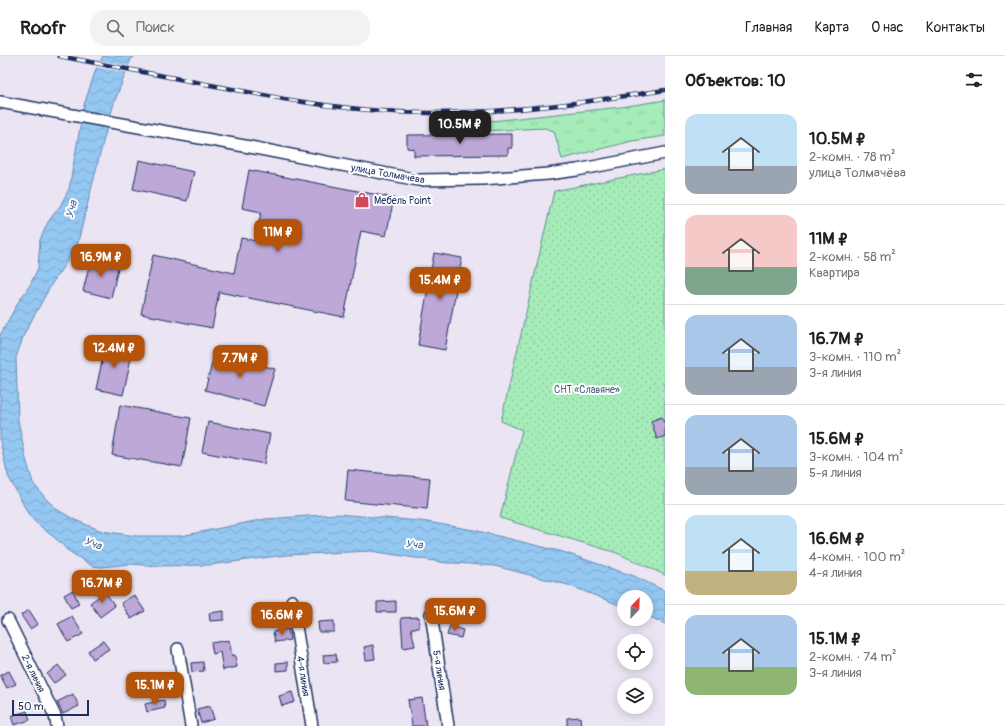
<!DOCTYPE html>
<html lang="ru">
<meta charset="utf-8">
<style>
body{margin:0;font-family:Pangolin,sans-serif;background:#f2f2f2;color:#202124;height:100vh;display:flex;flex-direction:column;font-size:15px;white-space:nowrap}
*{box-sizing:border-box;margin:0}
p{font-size:13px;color:#757577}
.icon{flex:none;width:22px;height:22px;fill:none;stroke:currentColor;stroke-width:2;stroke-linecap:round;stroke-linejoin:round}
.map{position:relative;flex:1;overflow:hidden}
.sheet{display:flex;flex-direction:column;background:#fff;width:340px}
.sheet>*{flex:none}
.needle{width:26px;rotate:23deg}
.controls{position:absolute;left:617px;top:534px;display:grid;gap:8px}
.controls a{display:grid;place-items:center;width:36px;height:36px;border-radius:50%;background:#fff;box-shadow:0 2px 10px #0003;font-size:20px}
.scale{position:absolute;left:12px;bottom:10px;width:77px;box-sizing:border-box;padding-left:4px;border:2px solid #1b2f5e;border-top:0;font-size:11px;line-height:14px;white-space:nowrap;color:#1b2f5e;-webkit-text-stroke:3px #fff;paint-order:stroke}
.price{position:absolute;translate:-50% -34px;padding:0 9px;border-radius:8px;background:#b45309;color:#fff;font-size:13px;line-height:26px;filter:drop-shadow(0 1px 2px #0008)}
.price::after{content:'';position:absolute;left:50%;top:24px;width:12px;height:9px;margin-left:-6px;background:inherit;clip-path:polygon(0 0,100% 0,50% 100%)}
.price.on{background:#222;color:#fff}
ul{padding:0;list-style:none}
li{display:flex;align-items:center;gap:12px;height:100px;padding:0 20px}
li+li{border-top:1px solid #e0e0e0}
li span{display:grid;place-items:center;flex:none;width:112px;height:80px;border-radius:12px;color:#555}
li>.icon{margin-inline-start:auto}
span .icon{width:48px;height:48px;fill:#fffc;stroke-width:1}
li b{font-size:17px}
h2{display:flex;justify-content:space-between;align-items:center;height:48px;padding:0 20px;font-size:17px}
header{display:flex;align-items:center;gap:24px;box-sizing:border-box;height:56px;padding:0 20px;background:#fff;border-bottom:1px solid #e0e0e0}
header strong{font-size:19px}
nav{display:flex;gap:22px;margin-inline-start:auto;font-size:14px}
.search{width:280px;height:36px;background:#f2f2f2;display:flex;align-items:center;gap:10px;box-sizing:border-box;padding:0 14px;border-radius:16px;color:#757577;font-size:15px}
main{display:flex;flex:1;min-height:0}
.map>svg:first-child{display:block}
.grass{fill:url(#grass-tufts);stroke:#608e8c}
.garden{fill:url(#garden-dots);stroke:#608e8c}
.water{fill:url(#water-waves);stroke:#648ab6}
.pier{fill:#ebe5f3}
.building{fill:#bda8d7;stroke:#1b2f5e}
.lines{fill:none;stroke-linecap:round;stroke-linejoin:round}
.minor-casing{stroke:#1b2f5e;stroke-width:14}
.minor{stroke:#fff;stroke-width:11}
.rail-casing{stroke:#1b2f5e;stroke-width:4.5}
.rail{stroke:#fff;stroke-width:3;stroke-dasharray:9;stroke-linecap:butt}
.labels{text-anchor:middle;stroke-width:4;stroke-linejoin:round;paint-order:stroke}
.street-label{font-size:10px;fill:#1b2f5e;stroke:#fff}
.poi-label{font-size:10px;fill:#1b2f5e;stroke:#fff;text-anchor:start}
.park-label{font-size:10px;fill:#3e5e75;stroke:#fff}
.water-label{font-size:11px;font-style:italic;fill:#3f5d8a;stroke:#fff}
</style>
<header>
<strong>Roofr</strong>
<div class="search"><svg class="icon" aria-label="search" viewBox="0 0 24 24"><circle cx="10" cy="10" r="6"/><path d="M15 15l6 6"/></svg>Поиск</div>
<nav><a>Главная</a><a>Карта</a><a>О нас</a><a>Контакты</a></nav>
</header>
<main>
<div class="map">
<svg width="665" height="670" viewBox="0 0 665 670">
<defs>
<pattern id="grass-tufts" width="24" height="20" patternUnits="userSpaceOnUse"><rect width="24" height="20" fill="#a5ecb9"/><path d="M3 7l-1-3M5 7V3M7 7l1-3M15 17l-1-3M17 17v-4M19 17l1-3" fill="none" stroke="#8dcba1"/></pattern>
<pattern id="garden-dots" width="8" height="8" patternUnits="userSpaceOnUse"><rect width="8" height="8" fill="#a5ecb9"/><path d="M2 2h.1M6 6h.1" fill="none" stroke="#8dcba1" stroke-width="1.8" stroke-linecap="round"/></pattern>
<pattern id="water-waves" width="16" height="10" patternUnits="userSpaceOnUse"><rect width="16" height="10" fill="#94c7f1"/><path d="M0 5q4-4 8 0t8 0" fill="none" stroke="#7fabd1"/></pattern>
</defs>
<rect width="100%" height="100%" fill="#ebe5f3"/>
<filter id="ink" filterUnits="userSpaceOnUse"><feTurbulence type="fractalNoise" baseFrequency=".025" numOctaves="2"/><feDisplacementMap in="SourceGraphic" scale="8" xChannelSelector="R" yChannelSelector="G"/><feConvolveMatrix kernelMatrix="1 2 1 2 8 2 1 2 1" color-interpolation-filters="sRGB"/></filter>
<g filter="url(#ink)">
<path class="grass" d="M665,44V80L632,85L562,103L554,75L545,72L481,75L482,66L621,51Z"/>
<path class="garden" d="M665,113V519L617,497L500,462L522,374L501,365L554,135Z"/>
<path class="water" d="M103,0H135L131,3L114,47L103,86L77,190L51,229L24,278L16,302L18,364L26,403L33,427L46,443L58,454L75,464L102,475L136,480H181L265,463L337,458L421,465L474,474L563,496L634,520L665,535V568L646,559V541H624V551L568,529L495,510L456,507H447L371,495L286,499L209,509L159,510L130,508L102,511L92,510L67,494L61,487L35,466L29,459L8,420L0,385V279L19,245L30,229L38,212L40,184L48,166L60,150L69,133L84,49L96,13Z"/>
<path class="pier" d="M98,4L130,10L128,17L95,11Z"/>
<path class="building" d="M512,78V92H508V99L414,100V93L407,92V79Z
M139,104L194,116L187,145L133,133Z
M249,114L394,142L386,180L361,175L344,261L219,236L212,272L141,258L153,199L234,217L241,182L256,185L261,156L242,152Z
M434,197L462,202L445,294L418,289Z
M91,202L119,208L111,242L83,235Z
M106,287L133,293L123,339L96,333Z
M215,296L275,313L264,350L205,334Z
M120,349L191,362L182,411L112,399Z
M662,361L665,369V380L657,383L651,365Z
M208,366L270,378L264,408L202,396Z
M348,414L430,422L427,453L345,445Z
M73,534L79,548L71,552L64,539Z
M105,536L115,550L100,561L90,547Z
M134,539L145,555L131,563L121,547Z
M396,545V556H377V546Z
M29,554L38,568L30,573L21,559Z
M224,555V564L210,565L209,557Z
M72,560L83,578L68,586L58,568Z
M419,561V572H411L415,590L403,592L401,562Z
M334,565V576H319L318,566Z
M450,570L463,574L461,582L447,579Z
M288,573L290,584L275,586L273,576Z
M229,584L232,600L235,599L237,611L223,614L220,596L213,598L211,587Z
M103,585L109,593L93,603L88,595Z
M373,589L375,603L366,604L364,591Z
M336,598L337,606L324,607L323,599Z
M203,606L204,615L192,616L191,607Z
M288,606V614L276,615V607Z
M58,609L66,619L54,627L47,618Z
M9,615L16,628L7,632L0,619Z
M292,636L295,646L282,650L279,640Z
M73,638L79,650L63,658L57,646Z
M422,642L426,670H412L408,644Z
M164,644L165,652L147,656L145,648Z
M210,650L214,663L201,667L197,653Z
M27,655L30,664L14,669L11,660Z
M580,661L581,670H567V662Z"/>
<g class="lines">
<g class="minor-casing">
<path id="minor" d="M0,46L250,91L418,124L482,123L548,118L577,114L665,97
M292,545L312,670
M431,558L448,670
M8,564L55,660L57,670
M178,593L191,670"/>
</g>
<use href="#minor" class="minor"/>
<g class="rail-casing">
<path id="rail" d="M59,0L284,43C333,51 383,57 432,57C510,57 588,46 665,34"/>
</g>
<use href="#rail" class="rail"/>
</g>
</g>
<defs>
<g id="shop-bare" transform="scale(1.2)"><path d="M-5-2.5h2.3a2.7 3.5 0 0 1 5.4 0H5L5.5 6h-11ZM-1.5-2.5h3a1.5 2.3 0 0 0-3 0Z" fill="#d1495b" stroke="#fff" stroke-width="2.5" paint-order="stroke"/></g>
</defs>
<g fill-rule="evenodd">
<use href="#shop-bare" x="362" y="144"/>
</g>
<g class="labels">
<g class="street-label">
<text transform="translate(388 117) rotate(10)" y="4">улица Толмачёва</text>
<text transform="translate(440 614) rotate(81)" y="4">5-я линия</text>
<text transform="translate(34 617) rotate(64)" y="4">2-я линия</text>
<text transform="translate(304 620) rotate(81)" y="4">4-я линия</text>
</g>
<g class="poi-label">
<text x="374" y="148">Мебель Point</text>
</g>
<g class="park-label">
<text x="587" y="337">СНТ «Славяне»</text>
</g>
<g class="water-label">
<text transform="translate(71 153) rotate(-74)" y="4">Уча</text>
<text transform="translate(93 487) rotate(20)" y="4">Уча</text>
<text transform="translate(414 488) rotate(5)" y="4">Уча</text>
</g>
</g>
</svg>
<div class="controls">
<a><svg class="needle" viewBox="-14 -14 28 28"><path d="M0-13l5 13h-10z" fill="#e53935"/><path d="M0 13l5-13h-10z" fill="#757577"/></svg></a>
<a><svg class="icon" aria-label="locate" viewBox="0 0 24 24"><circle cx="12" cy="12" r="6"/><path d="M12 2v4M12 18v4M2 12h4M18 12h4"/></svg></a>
<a><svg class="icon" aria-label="layers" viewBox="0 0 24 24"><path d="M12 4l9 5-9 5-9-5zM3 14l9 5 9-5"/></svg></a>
</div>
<div class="scale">50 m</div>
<b class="price on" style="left:460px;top:89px">10.5M ₽</b>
<b class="price" style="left:278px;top:197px">11M ₽</b>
<b class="price" style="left:101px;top:222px">16.9M ₽</b>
<b class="price" style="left:440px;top:245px">15.4M ₽</b>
<b class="price" style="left:114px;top:313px">12.4M ₽</b>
<b class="price" style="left:240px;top:323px">7.7M ₽</b>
<b class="price" style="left:102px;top:548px">16.7M ₽</b>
<b class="price" style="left:455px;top:576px">15.6M ₽</b>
<b class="price" style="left:282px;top:580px">16.6M ₽</b>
<b class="price" style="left:155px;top:650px">15.1M ₽</b>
</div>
<section class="sheet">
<h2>Объектов: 10<svg class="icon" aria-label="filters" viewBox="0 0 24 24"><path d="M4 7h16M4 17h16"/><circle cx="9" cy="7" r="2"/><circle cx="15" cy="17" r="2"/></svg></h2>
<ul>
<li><span style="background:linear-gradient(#bfe0f5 65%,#9aa5b1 0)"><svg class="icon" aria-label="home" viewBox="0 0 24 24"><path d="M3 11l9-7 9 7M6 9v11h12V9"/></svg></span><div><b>10.5M ₽</b><p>2-комн. · 78 m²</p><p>улица Толмачёва</p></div></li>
<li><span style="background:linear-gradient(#f6c9c9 65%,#7fa58c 0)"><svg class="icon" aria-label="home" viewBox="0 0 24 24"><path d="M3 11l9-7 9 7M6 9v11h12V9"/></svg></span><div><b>11M ₽</b><p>2-комн. · 58 m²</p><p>Квартира</p></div></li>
<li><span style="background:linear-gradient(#a9c7e8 65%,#9aa5b1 0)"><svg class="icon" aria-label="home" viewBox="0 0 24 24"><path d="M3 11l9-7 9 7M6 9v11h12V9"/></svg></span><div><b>16.7M ₽</b><p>3-комн. · 110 m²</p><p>3-я линия</p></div></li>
<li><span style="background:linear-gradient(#a9c7e8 65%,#9aa5b1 0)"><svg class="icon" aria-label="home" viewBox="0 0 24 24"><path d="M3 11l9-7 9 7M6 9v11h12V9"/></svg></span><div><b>15.6M ₽</b><p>3-комн. · 104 m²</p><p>5-я линия</p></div></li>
<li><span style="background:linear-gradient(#bfe0f5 70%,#c2b280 0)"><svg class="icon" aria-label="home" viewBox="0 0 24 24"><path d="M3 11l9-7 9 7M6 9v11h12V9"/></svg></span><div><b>16.6M ₽</b><p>4-комн. · 100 m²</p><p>4-я линия</p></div></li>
<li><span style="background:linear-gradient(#a9c7e8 65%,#8fb573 0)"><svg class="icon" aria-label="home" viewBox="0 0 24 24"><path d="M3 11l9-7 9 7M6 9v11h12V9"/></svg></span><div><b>15.1M ₽</b><p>2-комн. · 74 m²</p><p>3-я линия</p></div></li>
</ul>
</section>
</main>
